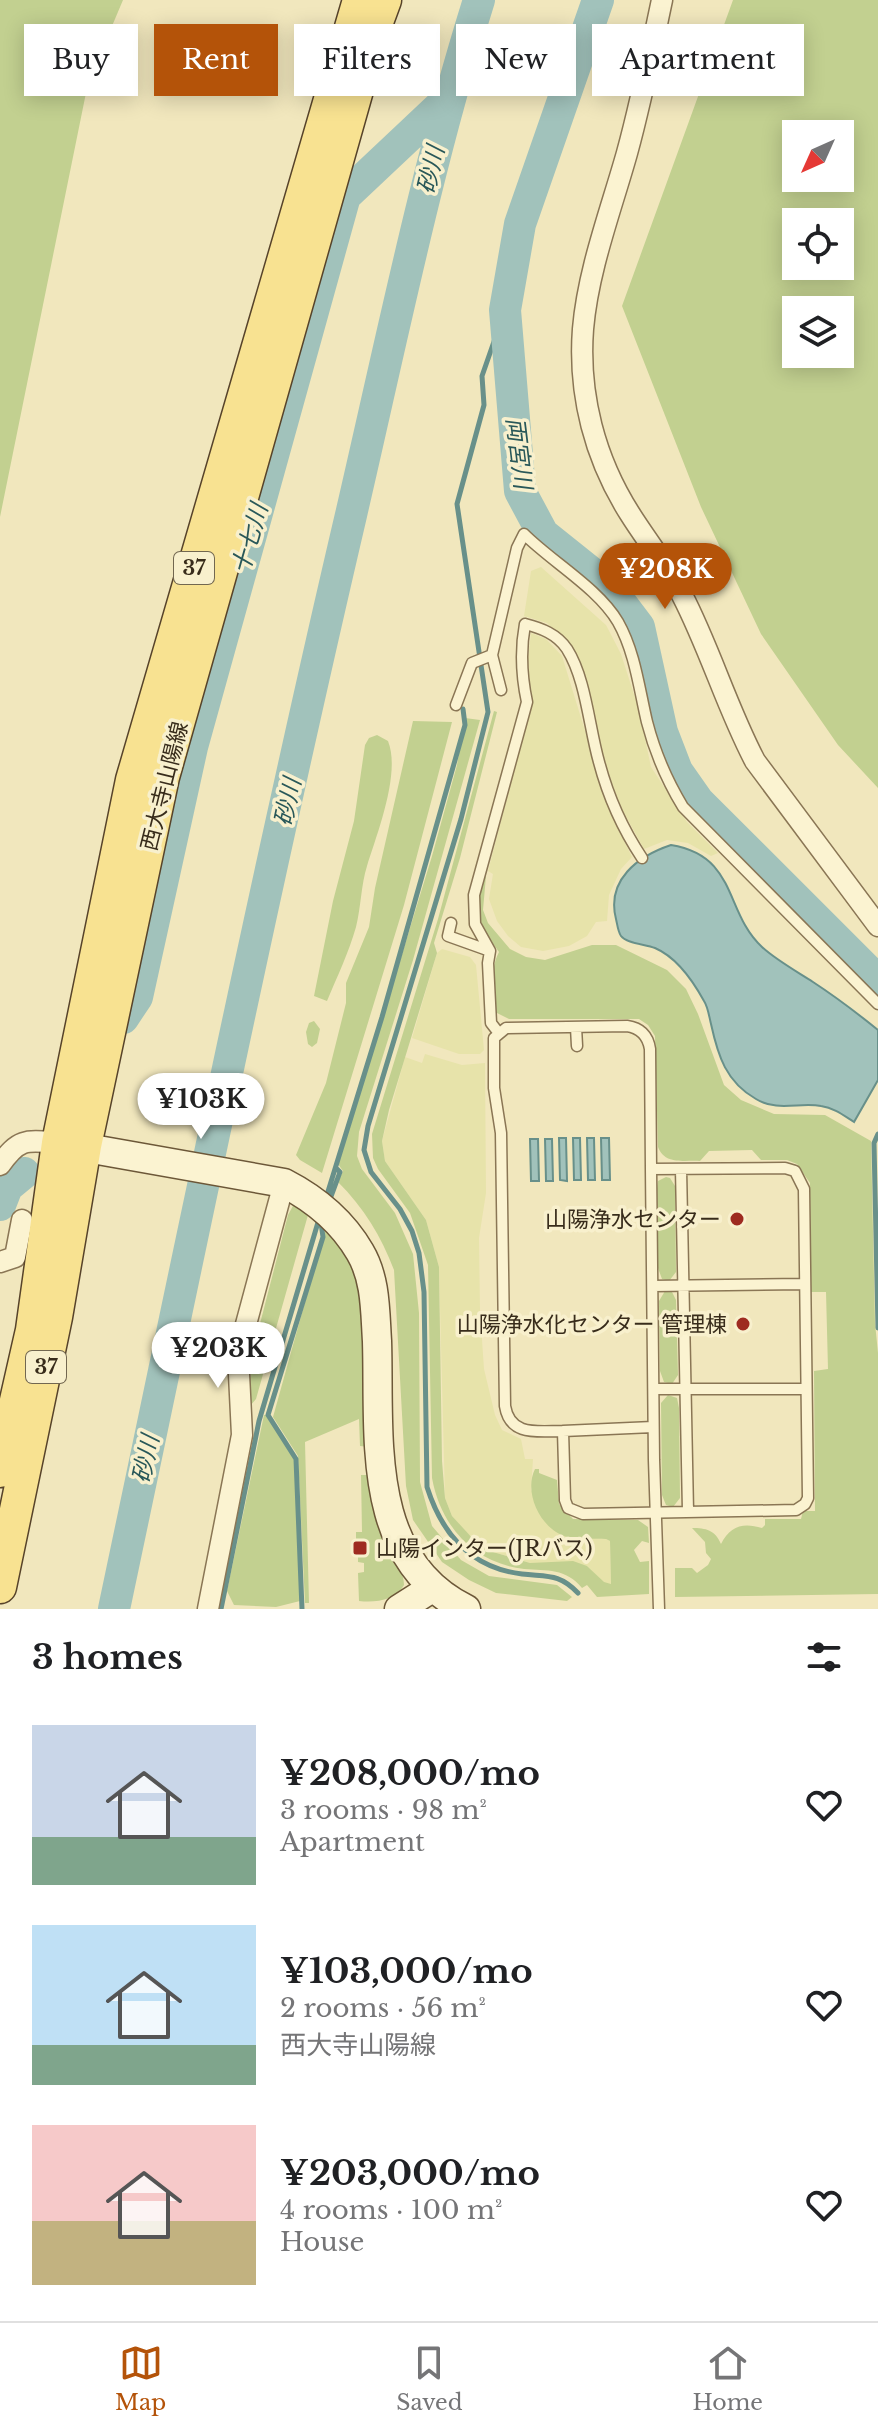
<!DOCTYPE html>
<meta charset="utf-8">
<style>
body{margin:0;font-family:"Libre Baskerville","Noto Sans JP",serif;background:#f2f2f2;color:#202124;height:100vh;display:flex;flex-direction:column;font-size:30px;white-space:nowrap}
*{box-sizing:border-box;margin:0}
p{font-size:26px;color:#757577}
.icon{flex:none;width:44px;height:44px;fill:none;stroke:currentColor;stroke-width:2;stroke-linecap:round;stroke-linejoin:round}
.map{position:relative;height:1609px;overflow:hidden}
.panel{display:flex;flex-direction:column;background:#fff;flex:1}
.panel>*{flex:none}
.hud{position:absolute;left:24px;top:24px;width:830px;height:72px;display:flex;gap:16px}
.needle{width:52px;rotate:225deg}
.controls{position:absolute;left:782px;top:120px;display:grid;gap:16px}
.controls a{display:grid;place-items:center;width:72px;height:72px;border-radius:0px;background:#fff;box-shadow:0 4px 20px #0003;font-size:40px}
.price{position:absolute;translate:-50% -68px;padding:0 18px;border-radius:28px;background:#fff;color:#222;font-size:26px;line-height:52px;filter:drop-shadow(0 2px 4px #0008)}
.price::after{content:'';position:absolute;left:50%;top:48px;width:24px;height:18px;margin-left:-12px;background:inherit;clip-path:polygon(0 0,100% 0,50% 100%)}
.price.current{background:#b45309;color:#fff}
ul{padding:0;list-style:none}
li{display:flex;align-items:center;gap:24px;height:200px;padding:0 32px}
li span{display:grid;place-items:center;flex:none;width:224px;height:160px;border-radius:0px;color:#555}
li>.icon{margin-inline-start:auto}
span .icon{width:96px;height:96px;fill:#fffc;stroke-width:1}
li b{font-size:34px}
h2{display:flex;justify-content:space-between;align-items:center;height:96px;padding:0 32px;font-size:34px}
.chip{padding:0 28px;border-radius:0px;background:#fff;box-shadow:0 4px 20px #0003;font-size:28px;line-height:72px}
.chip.current{background:#b45309;color:#fff}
.tab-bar{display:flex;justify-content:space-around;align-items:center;height:112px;border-top:2px solid #e0e0e0;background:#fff;font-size:22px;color:#757577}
.tab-bar a{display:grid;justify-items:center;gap:4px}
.tab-bar .current{color:#b45309}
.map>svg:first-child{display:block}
.farmland{fill:#e7e3aa}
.green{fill:#c2d090;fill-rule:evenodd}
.water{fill:#a1c2bb;stroke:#68908a;stroke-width:2}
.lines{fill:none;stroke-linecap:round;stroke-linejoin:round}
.stream{stroke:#68908a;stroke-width:5}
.river{stroke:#a1c2bb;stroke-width:32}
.lane-casing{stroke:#8a7655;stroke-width:13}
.street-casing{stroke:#8a7655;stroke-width:23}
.secondary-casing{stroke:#6c5738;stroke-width:31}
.primary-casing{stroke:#57432a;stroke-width:35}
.lane{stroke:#fbf3d1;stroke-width:10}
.street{stroke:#fbf3d1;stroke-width:20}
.secondary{stroke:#fbf3d1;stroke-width:28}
.primary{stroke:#f8e291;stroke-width:32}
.poi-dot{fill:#9e2b20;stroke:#f8f0cd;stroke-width:3}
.labels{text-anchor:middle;stroke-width:7;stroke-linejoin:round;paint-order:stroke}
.shield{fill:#f8f0cd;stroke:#726750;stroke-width:2}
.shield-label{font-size:20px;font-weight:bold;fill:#382c1b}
.street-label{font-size:22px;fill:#382c1b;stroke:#f8f0cd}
.poi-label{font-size:22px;fill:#382c1b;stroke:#f8f0cd;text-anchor:end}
.water-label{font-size:24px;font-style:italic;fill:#295859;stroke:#f8f0cd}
</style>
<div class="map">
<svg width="878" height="1609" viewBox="0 0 878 1609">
<rect width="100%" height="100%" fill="#f1e7bd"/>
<path class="farmland" d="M541,567L606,625L621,654L639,710L651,767L687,822L718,853L711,856L688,843L667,840L644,849L620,806L603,757L588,692L573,649L547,623L524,616L531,571Z
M531,633L546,639L562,656L610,812L632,857L621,869L609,895L607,921L596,922L587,936L569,946L543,951L521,947L508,936L497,921L489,899L493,874L488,871L531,706L528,659Z
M442,949L470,957L476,965L484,1050L480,1054H459L412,1038L437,953Z
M425,1054L462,1065L485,1063L486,1193L479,1238L480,1310L484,1369L495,1415L502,1430L521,1439L525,1459H533L531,1490L567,1537L606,1539L610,1541L611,1584L604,1583L587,1566L530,1563L493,1552L464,1531L452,1516L445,1498L439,1267L426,1220L385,1161L382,1141L405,1057L422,1063Z"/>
<path class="green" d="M0,0H123L88,83L0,517Z
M733,0H878V788L838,745L761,634L701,507L622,306ZM796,134H840V178H796ZM796,222H840V266H796ZM796,310H840V354H796Z
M494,711L497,712L460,858L434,943L437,953L389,1110L382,1141L385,1161L426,1220L439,1267L442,1461L445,1498L452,1516L475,1541L493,1552L530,1563L573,1561L587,1566L604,1582L611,1584L610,1541L606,1539C594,1538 579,1540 567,1537C541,1530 523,1493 535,1469H539V1473L557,1480L559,1504L573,1519L638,1520L648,1527L649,1543L642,1541L634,1550L640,1562L649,1561V1594L597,1597L587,1585L582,1588C566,1568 547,1571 524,1569C474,1563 441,1527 432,1478L428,1265L410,1213L378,1169L373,1158L372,1134L438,919Z
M465,718L480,720L413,960L359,1132L357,1156L362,1169L395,1213L413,1254L419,1313L420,1482L432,1526L461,1560L489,1576L557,1585L572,1597L567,1601L496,1593L469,1580L442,1562L413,1520L406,1486L394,1270C381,1236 364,1208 338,1182L343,1171L338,1164L432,856L457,765Z
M413,721L452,722L404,905L322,1173L300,1160L296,1155L326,1083L346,1003V983L369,927L375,888Z
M377,735L388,741C401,773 377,834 367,866C361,885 361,907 356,927C349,952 337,977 327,1001L314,996L333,901L354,821L365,745L369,738Z
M486,876L483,910L488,923L510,949L526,957L545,960L592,945H616L667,970L686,989L698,1014L724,1085L741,1100L774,1114L825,1115L871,1141L875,1323L878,1353V1594L675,1597V1568H692L697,1573L708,1565L711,1559L706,1553L705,1542L692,1528C706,1528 715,1530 721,1544C730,1526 743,1522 762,1528L765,1525V1519H801L803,1511H815L814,1371L828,1369L826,1292H811L810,1183L797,1164L787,1160H761L752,1150L709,1151L700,1161C683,1160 665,1165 658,1147L655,1036L648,1025L639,1019H509L495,1012C491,994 490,969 499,952C478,923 475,914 482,879Z
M314,1021L320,1029L317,1043L312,1047L308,1044L306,1032L309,1023Z
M666,1177L670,1178L675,1186L676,1272L669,1281L662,1279L658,1268L657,1188L658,1181Z
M294,1204L308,1215L256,1399L250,1406L248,1402L253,1351L288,1215Z
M325,1230C363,1263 362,1312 364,1358C366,1388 367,1417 369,1447L360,1446L359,1419L305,1442L309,1603H305L298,1456L273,1417Z
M665,1291L672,1292L676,1300L678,1375L672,1384L664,1382L660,1371L659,1301Z
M668,1395L677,1398L679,1408L680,1498L673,1507L666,1505L662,1495L661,1403Z
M264,1415H268L296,1461L300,1601L276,1607L234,1605L227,1591Z
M361,1475H370C373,1499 376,1522 385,1544C392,1558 404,1569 404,1585C396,1600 376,1603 359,1601L358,1573L364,1572V1563L358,1562V1557L363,1556V1540L356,1539V1532H362Z"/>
<path class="water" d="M671,845C738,856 724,912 762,947C776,960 796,971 813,982C836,997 857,1013 878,1030V1080L854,1122C843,1115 834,1108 821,1106C800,1102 777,1112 756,1099C726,1082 718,1056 711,1024C709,1016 708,1007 704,1001C693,981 676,957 655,948C646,944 627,944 621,936C618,932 617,923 616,919C606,880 638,856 671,845Z
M559,1138H566L567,1181L560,1180Z
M573,1138H580L581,1180H574Z
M587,1138H594L595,1180H588Z
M601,1138H609L610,1180H602Z
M530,1139H538L539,1181H531Z
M545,1139H552L553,1181H546Z"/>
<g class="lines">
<path class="stream" d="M505,310L482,376L484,405L457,504L488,712L461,819L368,1126L364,1150L371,1172L400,1209L412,1231L419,1253L424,1292L427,1487C442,1534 471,1568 522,1574C547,1577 559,1573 578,1593
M878,1134L874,1143L878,1328
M326,1198L382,1017L465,725L463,709
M329,1202L340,1172L336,1168
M221,1609L259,1421L319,1219
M302,1609L296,1459L268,1415L323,1237L321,1223"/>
<path class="river" d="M598,0L520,224L505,310L520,491L543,534L608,586L639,627L662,732L677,771L698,801L878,981
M123,1018L137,997L192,747L345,196L448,99
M0,1205L7,1187L24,1173
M114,1609C191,1244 266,878 351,515C391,343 426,169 479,0"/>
<g class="lane-casing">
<path id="lane" d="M492,655L517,548L524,534C552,562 598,588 618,622C635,652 639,688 647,722C655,753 666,779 683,807L878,1004
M456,705L472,663L492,655L501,690
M451,923L448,936L490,951
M576,1027L577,1046
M498,1032L491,1023L488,963L490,951L475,924L474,895L527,702C521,674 520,651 525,624C541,628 557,634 567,649C586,679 589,727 599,762C608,796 622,828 642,858
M681,1169L688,1511
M653,1286L804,1284
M654,1389H806
M653,1427L563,1431L565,1500L568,1508L583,1514L796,1510L805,1504L808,1498L804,1189L795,1171L785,1168L651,1169L654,1460L659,1609
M563,1431C538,1431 510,1437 505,1406L501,1133L494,1088V1038L506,1028L627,1026C641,1028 648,1036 650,1049L651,1169"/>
</g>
<g class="street-casing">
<path id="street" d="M662,0C651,52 641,102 627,153C611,210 588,270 583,329C578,395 595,459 630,514C647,541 668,567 682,595C710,649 727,708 755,761L878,926
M0,1165C19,1138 26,1140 58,1143
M0,1262L15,1257L22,1220
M208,1609L242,1435L238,1354L284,1183"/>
</g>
<g class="secondary-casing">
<path id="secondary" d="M64,1144L284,1183C315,1199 342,1221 360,1252C376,1279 375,1311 377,1341C380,1436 364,1559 466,1609
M399,1609L432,1588"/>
</g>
<g class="primary-casing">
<path id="primary" d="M0,1471L32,1330L58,1143L132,780L359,0
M0,1587L56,1317L85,1146L163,777L374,30L385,0"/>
</g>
<use href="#lane" class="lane"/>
<use href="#street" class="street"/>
<use href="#secondary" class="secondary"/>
<use href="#primary" class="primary"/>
</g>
<g class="poi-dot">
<circle cx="737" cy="1219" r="8"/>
<circle cx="743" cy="1324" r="8"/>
<rect x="352" y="1540" width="16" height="16" rx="4"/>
</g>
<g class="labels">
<g class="shield">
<rect x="174" y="552" width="40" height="32" rx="6"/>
<rect x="26" y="1351" width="40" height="32" rx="6"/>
</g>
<g class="shield-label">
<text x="194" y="575">37</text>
<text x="46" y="1374">37</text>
</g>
<g class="street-label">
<text transform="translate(164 786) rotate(-76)" y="8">西大寺山陽線</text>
</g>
<g class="poi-label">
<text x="721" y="1227">山陽浄水センター</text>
<text x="727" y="1332">山陽浄水化センター 管理棟</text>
<text x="376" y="1556" text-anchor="start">山陽インター(JRバス)</text>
</g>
<g class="water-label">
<text transform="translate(431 170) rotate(-77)" y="8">砂川</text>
<text transform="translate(519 453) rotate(83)" y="8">両宮川</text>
<text transform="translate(250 539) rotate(-74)" y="8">十七川</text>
<text transform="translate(288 802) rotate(-78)" y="8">砂川</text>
<text transform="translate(146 1459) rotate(-78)" y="8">砂川</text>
</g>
</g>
</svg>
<div class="controls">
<a><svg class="needle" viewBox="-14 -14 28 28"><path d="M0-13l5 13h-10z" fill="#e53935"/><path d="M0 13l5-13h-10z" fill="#757577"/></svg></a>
<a><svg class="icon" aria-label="locate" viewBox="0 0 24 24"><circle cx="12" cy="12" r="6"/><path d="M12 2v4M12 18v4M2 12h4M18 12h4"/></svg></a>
<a><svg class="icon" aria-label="layers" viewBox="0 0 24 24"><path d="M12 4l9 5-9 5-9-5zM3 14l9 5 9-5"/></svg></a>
</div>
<b class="price current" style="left:665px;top:611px">¥208K</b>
<b class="price" style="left:201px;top:1141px">¥103K</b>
<b class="price" style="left:218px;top:1390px">¥203K</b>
<div class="hud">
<a class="chip">Buy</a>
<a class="chip current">Rent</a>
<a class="chip">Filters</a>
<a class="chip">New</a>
<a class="chip">Apartment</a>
</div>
</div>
<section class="panel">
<h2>3 homes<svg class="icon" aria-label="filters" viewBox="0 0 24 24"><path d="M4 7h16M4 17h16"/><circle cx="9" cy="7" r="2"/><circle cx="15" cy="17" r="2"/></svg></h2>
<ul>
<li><span style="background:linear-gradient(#c9d6e8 70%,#7fa58c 0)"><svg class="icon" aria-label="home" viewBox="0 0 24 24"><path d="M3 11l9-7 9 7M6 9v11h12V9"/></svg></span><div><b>¥208,000/mo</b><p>3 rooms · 98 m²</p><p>Apartment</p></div><svg class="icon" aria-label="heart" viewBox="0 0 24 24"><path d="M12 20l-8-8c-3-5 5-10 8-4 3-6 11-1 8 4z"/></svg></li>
<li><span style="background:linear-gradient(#bfe0f5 75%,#7fa58c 0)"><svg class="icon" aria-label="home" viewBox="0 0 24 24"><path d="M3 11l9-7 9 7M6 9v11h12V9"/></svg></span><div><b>¥103,000/mo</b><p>2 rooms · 56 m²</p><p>西大寺山陽線</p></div><svg class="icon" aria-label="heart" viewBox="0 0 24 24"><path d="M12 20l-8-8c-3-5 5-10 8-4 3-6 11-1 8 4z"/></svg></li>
<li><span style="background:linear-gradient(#f6c9c9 60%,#c2b280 0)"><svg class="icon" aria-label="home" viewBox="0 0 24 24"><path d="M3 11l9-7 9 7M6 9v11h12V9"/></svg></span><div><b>¥203,000/mo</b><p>4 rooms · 100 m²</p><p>House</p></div><svg class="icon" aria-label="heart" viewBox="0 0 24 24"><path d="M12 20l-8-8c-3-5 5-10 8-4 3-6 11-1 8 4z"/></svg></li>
</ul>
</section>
<nav class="tab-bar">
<a class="current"><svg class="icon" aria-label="map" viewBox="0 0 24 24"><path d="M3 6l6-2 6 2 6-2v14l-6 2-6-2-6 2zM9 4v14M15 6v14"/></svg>Map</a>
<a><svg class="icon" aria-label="saved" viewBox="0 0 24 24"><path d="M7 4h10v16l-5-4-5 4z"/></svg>Saved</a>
<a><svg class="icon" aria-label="home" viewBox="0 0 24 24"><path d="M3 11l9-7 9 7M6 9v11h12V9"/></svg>Home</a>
</nav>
